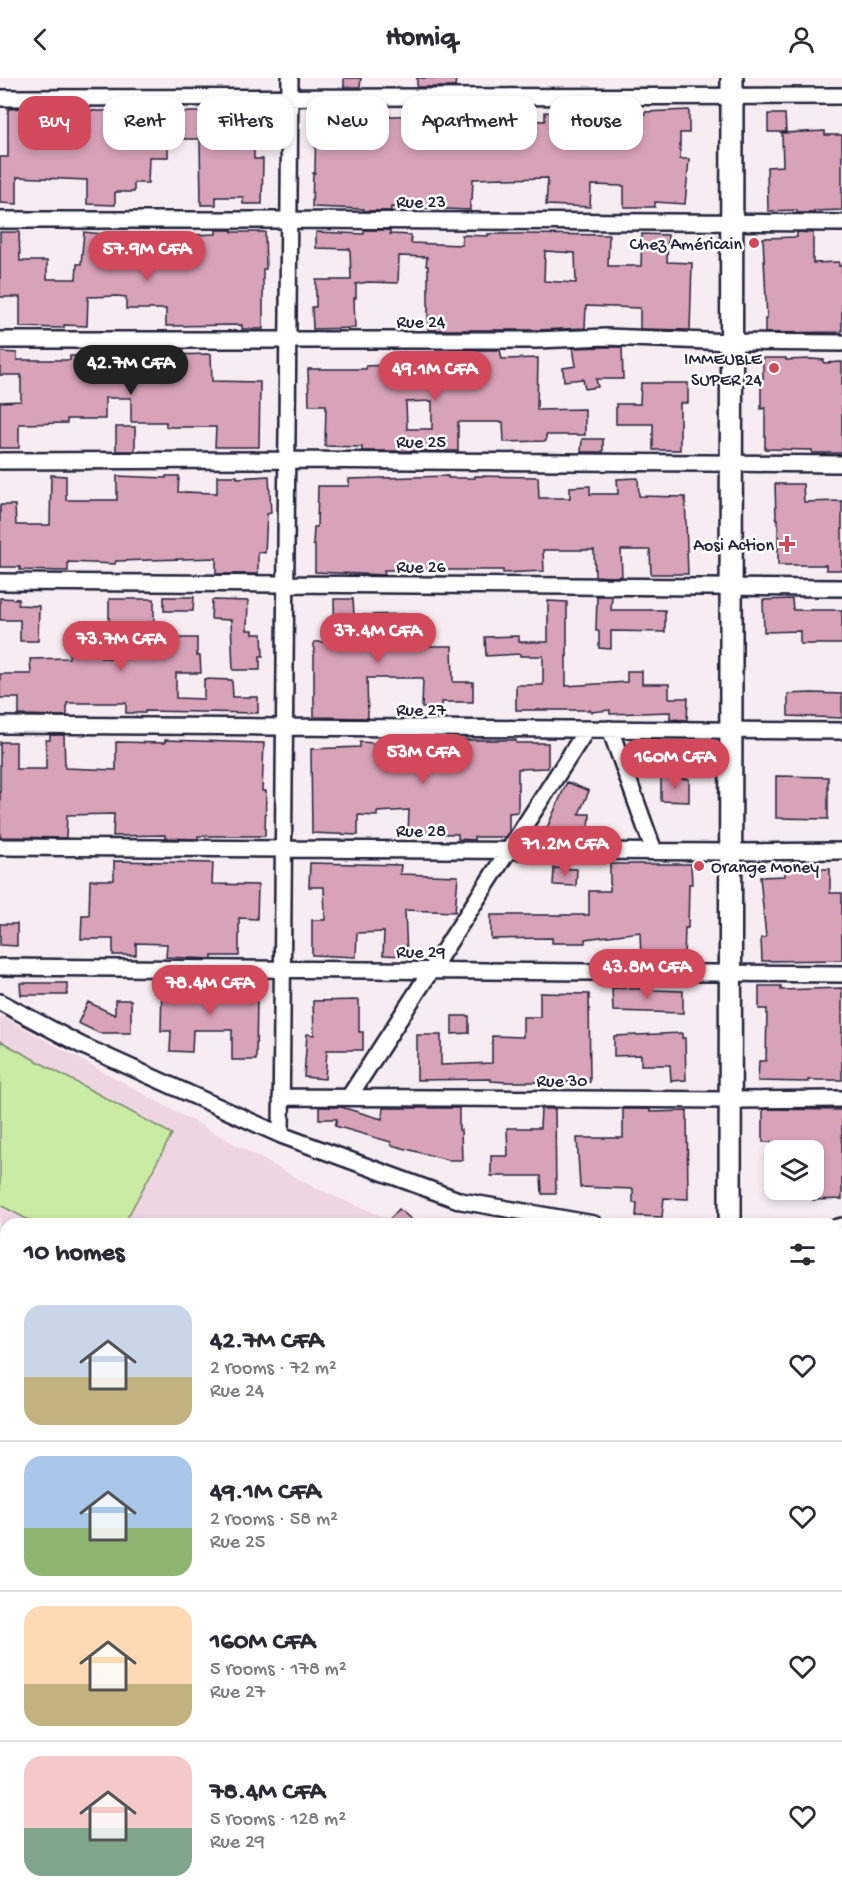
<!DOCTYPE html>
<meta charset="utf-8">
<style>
body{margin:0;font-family:"Gochi Hand",sans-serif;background:#f7f7f7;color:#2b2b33;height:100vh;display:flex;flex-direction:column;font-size:22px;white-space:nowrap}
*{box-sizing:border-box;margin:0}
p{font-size:20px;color:#7c7c81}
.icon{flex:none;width:33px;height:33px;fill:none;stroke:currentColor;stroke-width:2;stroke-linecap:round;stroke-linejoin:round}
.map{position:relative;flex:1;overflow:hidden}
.panel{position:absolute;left:0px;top:1140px;width:843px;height:684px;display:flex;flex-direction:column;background:#fff;border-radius:18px 18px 0 0;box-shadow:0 3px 9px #0003}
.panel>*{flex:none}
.hud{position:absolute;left:18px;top:18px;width:807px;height:54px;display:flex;gap:12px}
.buttons{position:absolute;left:764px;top:1062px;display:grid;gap:12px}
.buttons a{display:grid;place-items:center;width:60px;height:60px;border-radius:12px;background:#fff;box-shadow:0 3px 9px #0003;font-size:30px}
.price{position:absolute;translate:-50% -51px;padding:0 14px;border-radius:21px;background:#d1495b;color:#fff;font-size:20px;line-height:39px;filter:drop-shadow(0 2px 3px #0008)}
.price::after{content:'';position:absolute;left:50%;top:36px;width:18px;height:14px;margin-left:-9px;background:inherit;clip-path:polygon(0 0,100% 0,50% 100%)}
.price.current{background:#222;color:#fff}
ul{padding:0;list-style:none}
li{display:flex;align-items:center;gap:18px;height:150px;padding:0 24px}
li+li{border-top:2px solid #e1e1e2}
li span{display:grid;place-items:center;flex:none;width:168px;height:120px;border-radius:18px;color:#555}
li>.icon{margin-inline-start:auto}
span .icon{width:72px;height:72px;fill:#fffc;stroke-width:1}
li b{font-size:26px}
h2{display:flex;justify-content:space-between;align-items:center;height:72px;padding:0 24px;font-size:26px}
.pill{padding:0 21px;border-radius:18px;background:#fff;box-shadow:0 3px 9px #0003;font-size:21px;line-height:54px}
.pill.current{background:#d1495b;color:#fff}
header{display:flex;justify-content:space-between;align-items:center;height:78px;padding:0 24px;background:#fff;font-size:27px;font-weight:800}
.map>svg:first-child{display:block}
.built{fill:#eed6e0}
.green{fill:#caeba3;stroke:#76866f;stroke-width:1.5}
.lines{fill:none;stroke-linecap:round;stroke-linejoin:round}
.stream{stroke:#6190a4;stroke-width:5}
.building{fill:#d8a2b9;stroke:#22223b;stroke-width:1.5;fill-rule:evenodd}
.street-casing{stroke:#22223b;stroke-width:20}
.secondary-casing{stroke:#22223b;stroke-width:26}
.street{stroke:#fff;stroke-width:15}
.secondary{stroke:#fff;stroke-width:21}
.poi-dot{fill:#d1495b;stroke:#fff;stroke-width:2}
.labels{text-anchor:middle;stroke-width:5;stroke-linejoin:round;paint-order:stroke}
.street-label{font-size:18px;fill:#22223b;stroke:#fff}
.poi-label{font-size:18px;fill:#22223b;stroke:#fff;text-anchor:end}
</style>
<header><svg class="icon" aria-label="back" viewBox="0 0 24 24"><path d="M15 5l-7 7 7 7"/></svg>Homiq<svg class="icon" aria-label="person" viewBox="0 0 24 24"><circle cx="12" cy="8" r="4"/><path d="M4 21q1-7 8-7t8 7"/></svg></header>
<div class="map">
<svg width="842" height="1824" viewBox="0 0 842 1824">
<rect width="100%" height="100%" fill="#f7ecf1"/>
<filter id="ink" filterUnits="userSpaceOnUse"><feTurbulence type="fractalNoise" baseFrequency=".0167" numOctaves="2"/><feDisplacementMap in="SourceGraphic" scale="12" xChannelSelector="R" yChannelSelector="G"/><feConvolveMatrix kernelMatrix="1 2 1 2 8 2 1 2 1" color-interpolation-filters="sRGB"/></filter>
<g filter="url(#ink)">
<path class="built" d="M0,937L315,1110L389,1141L407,1146H6V1373L0,1372Z
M837,1168H842V1468L837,1470Z
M0,1581L6,1584V1818H31L17,1824H0Z"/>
<path class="green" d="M0,963L172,1056L124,1146H36L0,1127Z
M0,1372L6,1373V1584L0,1581Z
M0,1594L6,1598V1738L0,1735Z"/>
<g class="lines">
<path class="stream" d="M133,1824L146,1818"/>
</g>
<path class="building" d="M344,0H361L360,9H344Z
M417,0H456L455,9H417Z
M343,29H359L362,39L427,37V61L462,60L461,36H515V42L545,43V34L562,36L592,35V42L631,40V36H645V34L689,32V55H680V81H689L685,126L655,124V129H624V108L591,107L590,129L546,127L548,100L504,101V100L473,101L472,122H470V132L391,129V133H364V131L312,129L313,95H315L316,34L343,35Z
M21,30L100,33L165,30V34H218L217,63H254V81H263L262,126H243V119H216V127H201L200,61H168V79H149L148,105H134V114H115V127L87,126V102L17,99V126L0,125V79H8V31Z
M768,36H785L786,54H768Z
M825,53V57H842V132L814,133V135H797V132L768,133L767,89L783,88L782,55Z
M216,152H232V154H265L266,191H263V251H242V247L166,248V231H126V219L117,218L88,219L87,248L64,247V250L20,249V219H0V154H19L20,183H47V201H76L77,186H81L84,154L101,156L99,187L138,188L137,172L168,171V158L216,156Z
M364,152H390V156L411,157V165L462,167V157L488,158V156H524L609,157L608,188H641L642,156L668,157L667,184L692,185L690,252L640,251V230L586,228L585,250L539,252H428V188H426L427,179L399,178L398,205L368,204L356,206V220H354L355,250L313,251L312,229H316V202H351L350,171L316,170V154L364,156ZM545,173L575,175L576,205L544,203Z
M797,154L813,155V185L839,184V188H842V254L765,255V241H767L763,160L797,159Z
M606,269H622L623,301H596L598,309L585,311L583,301L564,303L563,290L576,288L573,270Z
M460,272H500L502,281L538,280L537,332L585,331V357H546V363L504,364L503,344H458V373H362V369L325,368L326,327H309L308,291H366V288L388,287L387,280L460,277ZM432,323V351H407L406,324Z
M0,274L17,275V282H70V278H101V274L115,275V284L134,285V289L166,291V277L211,276L212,303L260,304L259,369H215L216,349H166V344H131V320H105V341H67V345L19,346V370H0V324L21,323V297H0Z
M763,280H786V282L811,281L824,282V285L842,284V375H812V372L765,371V330L761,331V304H763Z
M641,305H688V325H680V372H653V346H616V326H640Z
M116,349H135V373H116Z
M582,361H603V374H581Z
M51,397L66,398V422H117V398L166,400V398H179L178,414L217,415V398H237V400L269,398L271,435L267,436L265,475L258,474V496H216V480L116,483L115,486L68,484V493L20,492V489H0V427H15L16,447H50Z
M448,398V400H475V398L538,399L539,420H570V409L590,408V416H618L617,401L638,400L639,418L685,419L688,496H651L650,472H621L622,498L612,499L595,498L594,472H543L544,493L503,495V492H384L385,497L315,494V467H313L314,449H317L318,408H349V401Z
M775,406H803L804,424L842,423V492H826V487H778V441H776Z
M597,518H612L611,532H665V554L611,553V571L599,570V553H596Z
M164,519H194L193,533H164Z
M0,520L19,521L18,527L39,528L38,563H20V542H0Z
M109,521H154V560H197V578H200L201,595H176V620L204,621V601L232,602L233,619H258V635L145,633V635H126V625H67V638L19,637V620H0V596H31L30,581L69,580L70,556L72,557L73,548L102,550L101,580L129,581V556H109Z
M334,521H353L354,537L413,536V568H452L453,604H473V624H442V631L422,630L423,600H367L368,640L314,639V564H335Z
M792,521L793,532H842V566H800V553L764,554L763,522Z
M212,522L248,523L247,552H253V556H262L263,578H260V592H233L231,542L211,541Z
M548,523L567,524V578H566V608L627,604V593H642V606H669V620H688L687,642L670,641V634L610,636V632L591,634L590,632H516V607H543V578H520V576L486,578L485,559L519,558V564H548Z
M812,615L842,616V640L788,638V616Z
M50,657H64L65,690L116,692V664L165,665V662L264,665L262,713H266L265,758H198V761L165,760V757L113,758L114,736L67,737L66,760L0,759V664H16V691H46V662H50Z
M457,662H516V665H548V690L518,691V734L509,735V754L505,759H474V762L458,761V756L408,755L409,732L377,734V738L358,737V757L312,755L311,671L360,669V664L373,665V667H414V665H456Z
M661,662V693H641L632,663Z
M776,698L828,699V741L776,740Z
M661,700L689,701V724L661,723Z
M567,704L589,713L579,736H590L588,763L563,761L546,752Z
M114,783L213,785L212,806L258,807L257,841L239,840V878H212V881L166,879L167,866L136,865V877H113V861H81L82,837H89L90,802H114Z
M310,785L401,787L400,796L458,798L455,834L405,832L407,878L383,877L384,854L357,855L356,879L312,877V842H325L324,809H309Z
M610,786H691L692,806H689L688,850H685L684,881H641L640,854L585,861V865H552V860L491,861V837H589V813H610Z
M554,790L577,791L576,808L553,807Z
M785,791H830V815H842V882L762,883L761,860L766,859L760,799L785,798Z
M0,846H17V868L0,867Z
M20,905H67V917H21Z
M162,906L242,907L241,917H257L256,982H232V952H193L192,974L170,973L171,953H161Z
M639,908H652V912L683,913V935L613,933L612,910L639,911Z
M759,908H781V912L842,910V1002H808V1004L758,1003L759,983H766L767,931H759Z
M540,915L589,916L590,1004H506L491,1003V1001L417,1002V957H441V987L492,985V958L523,959V939H540Z
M115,922H131V955H99L78,945L88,924L115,937Z
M359,922V954H363V972H327L325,1001L304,999L307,956L314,957L313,923Z
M452,938H469V955L452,956Z
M682,955V960H685L686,1002L671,1003L670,987H641V977L614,978V958Z
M319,1029H341L382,1041L383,1030H459V1052H461L462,1082H448L391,1067V1064L335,1048L337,1041H319Z
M541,1031H555L556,1116H542L541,1098H491V1078H508L507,1050H540Z
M623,1031H650V1034L687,1033L688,1121L664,1120L662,1139L636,1138L637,1125H633V1111L580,1109L577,1060H623Z
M763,1031L842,1032V1121L813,1122V1072H777V1064H763Z
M399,1131L417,1146H385Z"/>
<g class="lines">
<g class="street-casing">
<path id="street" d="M0,20L842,18
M0,142H289L842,145
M0,262H537L606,259L732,264L842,265
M0,383L287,382L842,386
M0,504L842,510
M0,647L842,653
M610,651L654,773
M0,769L730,774L842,773
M0,889L842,896
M0,924L81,967L281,1057L461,1123L594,1146
M281,1019L730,1022L842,1021
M349,1019L587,651
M281,1057L290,0
M837,1149L842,1148
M837,1561L842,1571
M837,1715L842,1714
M117,1818V1824
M254,1824V1818
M377,1824V1818
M550,1824V1818"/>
</g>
<g class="secondary-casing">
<path id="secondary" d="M730,1146L732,0
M837,1494L842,1492
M85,1824L98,1818
M725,1824V1818"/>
</g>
<use href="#street" class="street"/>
<use href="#secondary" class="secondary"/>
</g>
</g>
<g class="poi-dot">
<circle cx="754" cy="165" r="6"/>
<circle cx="774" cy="290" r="6"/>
<path d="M784 457h6v6h6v6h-6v6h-6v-6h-6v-6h6z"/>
<circle cx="699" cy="788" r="6"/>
</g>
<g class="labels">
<g class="street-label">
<text x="421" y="129">Rue 23</text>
<text x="421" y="249">Rue 24</text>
<text x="421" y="369">Rue 25</text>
<text x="421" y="494">Rue 26</text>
<text x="421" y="637">Rue 27</text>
<text x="421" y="758">Rue 28</text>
<text x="421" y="879">Rue 29</text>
<text x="562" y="1008">Rue 30</text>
</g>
<g class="poi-label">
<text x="742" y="171">Chez Américain</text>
<text x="762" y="286">IMMEUBLE<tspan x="762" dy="21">SUPER 24</tspan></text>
<text x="774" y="472">Aosi Action</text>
<text x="711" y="794" text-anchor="start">Orange Money</text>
</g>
</g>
</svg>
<div class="buttons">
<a><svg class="icon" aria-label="layers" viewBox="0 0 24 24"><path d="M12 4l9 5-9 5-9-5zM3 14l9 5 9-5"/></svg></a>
</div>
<b class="price" style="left:147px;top:204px">57.9M CFA</b>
<b class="price current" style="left:131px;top:318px">42.7M CFA</b>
<b class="price" style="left:435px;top:324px">49.1M CFA</b>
<b class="price" style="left:378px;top:586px">37.4M CFA</b>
<b class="price" style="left:121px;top:594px">73.7M CFA</b>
<b class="price" style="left:423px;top:707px">53M CFA</b>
<b class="price" style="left:675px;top:712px">160M CFA</b>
<b class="price" style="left:565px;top:799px">71.2M CFA</b>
<b class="price" style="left:647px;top:922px">43.8M CFA</b>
<b class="price" style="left:210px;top:938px">78.4M CFA</b>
<div class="hud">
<a class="pill current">Buy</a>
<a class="pill">Rent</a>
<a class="pill">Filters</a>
<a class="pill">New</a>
<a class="pill">Apartment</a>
<a class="pill">House</a>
</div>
<section class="panel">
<h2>10 homes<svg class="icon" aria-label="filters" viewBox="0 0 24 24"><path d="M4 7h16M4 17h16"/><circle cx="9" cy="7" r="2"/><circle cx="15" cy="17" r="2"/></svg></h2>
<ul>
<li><span style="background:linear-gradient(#c9d6e8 60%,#c2b280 0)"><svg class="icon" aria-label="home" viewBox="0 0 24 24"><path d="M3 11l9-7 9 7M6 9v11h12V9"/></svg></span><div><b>42.7M CFA</b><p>2 rooms · 72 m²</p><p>Rue 24</p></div><svg class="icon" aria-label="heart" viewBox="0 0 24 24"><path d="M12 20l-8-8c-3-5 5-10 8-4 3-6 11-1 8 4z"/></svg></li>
<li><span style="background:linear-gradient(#a9c7e8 60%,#8fb573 0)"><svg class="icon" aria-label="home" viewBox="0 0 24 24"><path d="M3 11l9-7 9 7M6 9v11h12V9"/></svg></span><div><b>49.1M CFA</b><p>2 rooms · 58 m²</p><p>Rue 25</p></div><svg class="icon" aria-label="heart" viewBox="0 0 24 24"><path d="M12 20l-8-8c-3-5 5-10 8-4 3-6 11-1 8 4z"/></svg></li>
<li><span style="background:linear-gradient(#ffd9b3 65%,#c2b280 0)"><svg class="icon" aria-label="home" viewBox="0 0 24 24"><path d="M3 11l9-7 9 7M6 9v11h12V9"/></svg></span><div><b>160M CFA</b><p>5 rooms · 178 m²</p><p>Rue 27</p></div><svg class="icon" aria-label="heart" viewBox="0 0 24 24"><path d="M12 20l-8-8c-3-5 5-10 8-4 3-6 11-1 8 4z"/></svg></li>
<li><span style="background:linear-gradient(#f6c9c9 60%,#7fa58c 0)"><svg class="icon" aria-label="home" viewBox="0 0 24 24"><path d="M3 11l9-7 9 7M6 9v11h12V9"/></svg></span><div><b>78.4M CFA</b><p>5 rooms · 128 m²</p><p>Rue 29</p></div><svg class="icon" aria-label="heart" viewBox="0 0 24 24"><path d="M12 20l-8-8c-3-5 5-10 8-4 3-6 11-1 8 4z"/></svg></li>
</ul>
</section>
</div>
